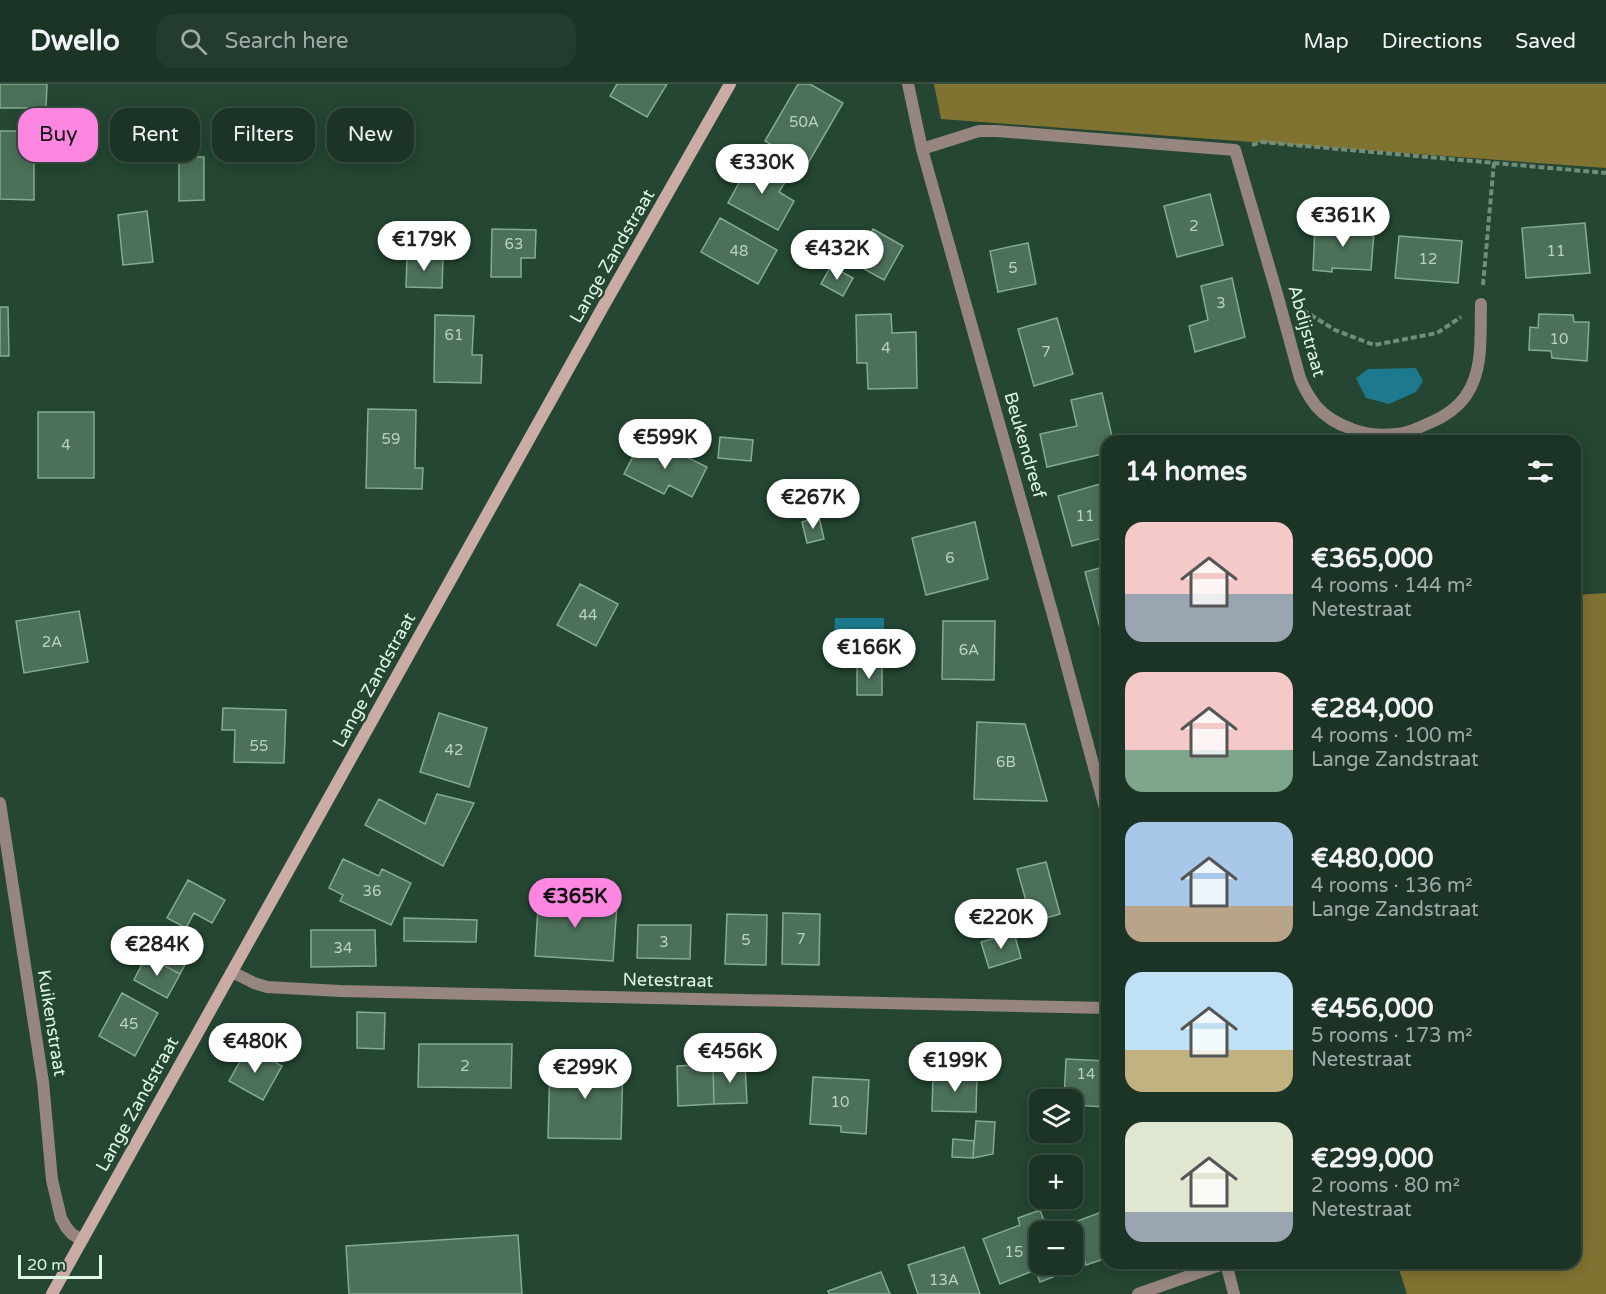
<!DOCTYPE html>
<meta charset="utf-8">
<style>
body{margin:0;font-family:"Varela Round",sans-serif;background:#243c2e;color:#f1f3f6;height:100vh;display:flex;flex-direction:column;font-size:22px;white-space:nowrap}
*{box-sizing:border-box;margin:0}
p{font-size:20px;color:#a0aaa7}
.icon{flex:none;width:33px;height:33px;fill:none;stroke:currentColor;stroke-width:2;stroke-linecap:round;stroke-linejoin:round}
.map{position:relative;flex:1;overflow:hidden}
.drawer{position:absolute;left:1101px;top:351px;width:480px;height:834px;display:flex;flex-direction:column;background:#1b3426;border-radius:18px;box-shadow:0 3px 15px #0003,0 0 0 2px #394f43}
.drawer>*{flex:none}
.banner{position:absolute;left:18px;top:24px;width:570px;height:54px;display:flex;gap:12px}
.controls{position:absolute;left:1029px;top:1005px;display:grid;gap:12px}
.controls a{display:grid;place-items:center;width:54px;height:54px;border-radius:12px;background:#1b3426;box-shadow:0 3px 15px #0003,0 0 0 2px #394f43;font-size:30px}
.scale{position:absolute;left:18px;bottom:15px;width:84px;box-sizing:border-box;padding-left:6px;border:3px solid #dff3e6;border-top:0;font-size:16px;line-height:21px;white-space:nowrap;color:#dff3e6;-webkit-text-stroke:4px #244632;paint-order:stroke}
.price{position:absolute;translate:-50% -51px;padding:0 14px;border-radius:21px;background:#fff;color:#222;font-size:20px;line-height:39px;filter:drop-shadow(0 2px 3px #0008)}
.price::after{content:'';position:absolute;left:50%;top:36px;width:18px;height:14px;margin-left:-9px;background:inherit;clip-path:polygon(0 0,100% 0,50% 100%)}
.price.active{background:#fd86e1;color:#111}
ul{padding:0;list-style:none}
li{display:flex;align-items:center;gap:18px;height:150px;padding:0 24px}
li span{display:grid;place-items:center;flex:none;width:168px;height:120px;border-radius:18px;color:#555}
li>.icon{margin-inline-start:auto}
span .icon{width:72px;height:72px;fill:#fffc;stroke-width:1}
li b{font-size:26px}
h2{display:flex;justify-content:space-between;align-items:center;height:72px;padding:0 24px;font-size:26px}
.chip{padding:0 21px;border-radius:18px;background:#1b3426;box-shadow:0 3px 15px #0003,0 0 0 2px #394f43;font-size:21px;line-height:54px}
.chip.active{background:#fd86e1;color:#111}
header{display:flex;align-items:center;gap:36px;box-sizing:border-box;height:84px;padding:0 30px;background:#1b3426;border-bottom:2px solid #394f43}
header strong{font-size:28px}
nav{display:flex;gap:33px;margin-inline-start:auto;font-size:21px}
.search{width:420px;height:54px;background:#243c2e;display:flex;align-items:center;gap:15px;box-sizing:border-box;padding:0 21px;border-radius:18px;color:#a0aaa7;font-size:22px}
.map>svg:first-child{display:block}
.forest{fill:#807231}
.water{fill:#1d798d}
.building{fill:#4c705a;stroke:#85ab93;stroke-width:1.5}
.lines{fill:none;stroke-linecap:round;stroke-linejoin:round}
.path{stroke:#718d7c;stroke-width:4;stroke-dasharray:6 3;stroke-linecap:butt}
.street{stroke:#97857f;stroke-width:12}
.secondary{stroke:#caaca4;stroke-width:12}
.labels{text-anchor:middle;stroke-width:5;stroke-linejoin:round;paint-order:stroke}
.number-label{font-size:15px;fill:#bad2c3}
.street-label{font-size:18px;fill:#dff3e6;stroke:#244632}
</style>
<header>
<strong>Dwello</strong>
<div class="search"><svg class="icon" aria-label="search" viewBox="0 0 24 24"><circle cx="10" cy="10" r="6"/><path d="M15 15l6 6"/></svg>Search here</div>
<nav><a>Map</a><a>Directions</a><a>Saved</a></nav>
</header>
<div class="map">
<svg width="1606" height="1210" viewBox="0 0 1606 1210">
<rect width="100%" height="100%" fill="#244632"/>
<path class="forest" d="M934,0H1606V84L941,35Z
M1606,509V1210H1407L1397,1179H1575V511Z"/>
<path class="water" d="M1416,284L1423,297L1416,308L1389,320L1366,314L1356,294L1368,285Z
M835,534H884V555H834Z"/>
<path class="building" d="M0,0H47L46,24H0Z
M617,0H667L647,33L610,12Z
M798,0H810L843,19L807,81L765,57Z
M0,47H34V116L0,115Z
M179,73H204V116L179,117Z
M752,75L787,95L779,108L794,117L778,146L728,119Z
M1210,110L1223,161L1177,173L1164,122Z
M147,127L153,178L123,181L118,131Z
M720,134L777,166L758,200L701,168Z
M1355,138L1371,139L1370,147L1374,148L1371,186L1332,184V188L1313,186L1315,142L1354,145Z
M1585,139L1590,189L1526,194L1522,144Z
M492,145L536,146L535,174H521V193H491Z
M873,145L903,162L884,196L855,180Z
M1399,152L1462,157L1458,199L1395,194Z
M1028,159L1036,200L998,208L990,167Z
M407,173L443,174L442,204L406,203Z
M831,182L853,194L843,212L821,200Z
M1232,194L1245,253L1195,268L1189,242L1208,236L1201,202Z
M0,223H8L9,272H0Z
M891,230L892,249L916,248L917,304L868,305L867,279H857L856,231Z
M1539,230L1573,231L1574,238H1589L1587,277L1552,274L1551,267L1529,266L1530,243L1538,244Z
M435,231L474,232L472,271H482L481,299L434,298Z
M1057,234L1073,290L1034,302L1018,245Z
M1102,309L1113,357H1107V369L1047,383L1040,350L1077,342L1071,316Z
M368,325L416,326L415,384H423L422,405L366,404Z
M38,328H94V394H38Z
M720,353L753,356L751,377L718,374Z
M640,359L660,369L664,362L707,383L692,413L669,401L664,410L624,390Z
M1107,398V453L1072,462L1058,412Z
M819,433L824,455L807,459L802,438Z
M975,438L988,495L926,511L912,454Z
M1107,482V547L1101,548L1085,488Z
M580,500L618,520L596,562L557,541Z
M79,527L88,578L24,589L16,537Z
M943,537H995L994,596L942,595Z
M857,581L882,582V611H857Z
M223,624L286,626L284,679L234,678L235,646H222Z
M439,629L487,644L469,703L420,688Z
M977,638L1025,640L1047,717L974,715Z
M437,710L474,719L443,782L365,741L379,715L425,740Z
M343,775L379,792L382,785L411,799L391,841L340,817L343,811L329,804Z
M1046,778L1060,830L1032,838L1017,785Z
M188,796L225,816L212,839L194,829L186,844L167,834Z
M539,807L562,809L561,817L617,821L613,877L535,872Z
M783,829L820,830L819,881L782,880Z
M727,830L767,831L766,881L725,880Z
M404,834L477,836L476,858L404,857Z
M638,841H691L690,875L637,874Z
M160,846L194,864L180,890L146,872Z
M311,846H375L376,882L311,883Z
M1014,849L1021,874L989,884L981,858Z
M146,872L180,890L167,914L134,896Z
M122,909L158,929L135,972L99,952Z
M357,928L385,929L384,965L357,964Z
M419,960H512L511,1004L418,1003Z
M248,963L282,982L263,1016L229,997Z
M1066,975L1107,977L1106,1023L1072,1021V1016H1064Z
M550,977L623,979L621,1055L548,1054Z
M745,979L747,1019L714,1020L713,980Z
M713,980L714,1020L678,1022L677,982Z
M933,990H977L976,1028L932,1027Z
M813,993L869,996L866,1050L841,1048V1042L810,1040Z
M976,1037L995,1038L993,1070L973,1074Z
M953,1055L974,1057L973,1074L952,1073Z
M1040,1126L1048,1148H1040V1180H1060L1063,1189L1040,1198L1035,1186L1000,1200L983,1155L1020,1141L1018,1134Z
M1107,1126V1174L1086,1181L1072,1139Z
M518,1151L522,1210H349L346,1162Z
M964,1163L980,1210H918L908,1181Z
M881,1188L890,1210H829L828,1207Z"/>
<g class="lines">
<path class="path" d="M1252,61L1261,58L1606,89
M1483,201L1494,78
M1303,226L1335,246L1374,261L1437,249L1461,233"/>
<path class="street" d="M908,0L922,65L1056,542L1107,732
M922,65L979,47H996L1235,66L1277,210L1300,294C1304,304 1309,313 1316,322C1334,343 1369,354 1396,350C1407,349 1417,345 1427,340C1442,334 1458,324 1467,310C1484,284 1480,250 1481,220
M0,719L43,998L52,1096L61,1134L66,1143L72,1150L82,1156
M232,888L254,899L267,903L340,907L1107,924
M1226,1179L1234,1210
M1138,1210L1226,1179"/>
<path class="secondary" d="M52,1210L604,221L730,0"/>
</g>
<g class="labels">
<g class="number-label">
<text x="804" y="43">50A</text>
<text x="1194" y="147">2</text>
<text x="514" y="165">63</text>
<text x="739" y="172">48</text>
<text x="1556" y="172">11</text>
<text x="1428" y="180">12</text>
<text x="1013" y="189">5</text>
<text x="1221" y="224">3</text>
<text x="454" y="256">61</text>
<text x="1559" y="260">10</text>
<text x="886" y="269">4</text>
<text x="1046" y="273">7</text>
<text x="391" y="360">59</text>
<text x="66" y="366">4</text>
<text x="1085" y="437">11</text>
<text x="950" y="479">6</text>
<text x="588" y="536">44</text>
<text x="52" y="563">2A</text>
<text x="969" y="571">6A</text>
<text x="259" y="667">55</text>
<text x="454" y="671">42</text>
<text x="1006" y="683">6B</text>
<text x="372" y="812">36</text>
<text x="801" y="860">7</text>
<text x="746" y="861">5</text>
<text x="664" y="863">3</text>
<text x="343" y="869">34</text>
<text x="129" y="945">45</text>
<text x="465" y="987">2</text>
<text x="1086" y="995">14</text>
<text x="840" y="1023">10</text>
<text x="1014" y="1173">15</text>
<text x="944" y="1201">13A</text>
</g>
<g class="street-label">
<text transform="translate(612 172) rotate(-60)" y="6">Lange Zandstraat</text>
<text transform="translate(1307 247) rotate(74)" y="6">Abdijstraat</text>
<text transform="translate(1025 361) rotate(74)" y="6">Beukendreef</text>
<text transform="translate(374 596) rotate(-61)" y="6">Lange Zandstraat</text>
<text transform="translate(668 896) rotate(1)" y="6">Netestraat</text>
<text transform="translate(52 939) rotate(81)" y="6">Kuikenstraat</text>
<text transform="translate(137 1020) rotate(-61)" y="6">Lange Zandstraat</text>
</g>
</g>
</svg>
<div class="controls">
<a><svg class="icon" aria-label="layers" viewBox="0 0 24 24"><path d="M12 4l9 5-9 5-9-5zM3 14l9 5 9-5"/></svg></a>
<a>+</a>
<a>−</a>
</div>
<div class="scale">20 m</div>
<b class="price" style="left:762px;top:111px">€330K</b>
<b class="price" style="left:1343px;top:164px">€361K</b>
<b class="price" style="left:424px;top:188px">€179K</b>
<b class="price" style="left:837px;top:197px">€432K</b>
<b class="price" style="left:665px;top:386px">€599K</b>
<b class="price" style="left:813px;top:446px">€267K</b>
<b class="price" style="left:869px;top:596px">€166K</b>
<b class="price active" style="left:575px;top:845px">€365K</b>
<b class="price" style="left:1001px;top:866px">€220K</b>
<b class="price" style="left:157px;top:893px">€284K</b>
<b class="price" style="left:255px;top:990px">€480K</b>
<b class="price" style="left:730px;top:1000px">€456K</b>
<b class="price" style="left:955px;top:1009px">€199K</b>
<b class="price" style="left:585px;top:1016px">€299K</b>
<div class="banner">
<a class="chip active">Buy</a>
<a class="chip">Rent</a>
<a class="chip">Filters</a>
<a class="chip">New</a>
</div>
<section class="drawer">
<h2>14 homes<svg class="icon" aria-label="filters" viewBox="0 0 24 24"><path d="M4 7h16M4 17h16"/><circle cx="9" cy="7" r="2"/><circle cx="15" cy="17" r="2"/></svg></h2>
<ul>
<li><span style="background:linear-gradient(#f6c9c9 60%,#9aa5b1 0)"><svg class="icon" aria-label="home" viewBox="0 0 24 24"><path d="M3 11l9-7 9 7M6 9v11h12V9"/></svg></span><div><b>€365,000</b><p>4 rooms · 144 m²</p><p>Netestraat</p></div></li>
<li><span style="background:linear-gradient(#f6c9c9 65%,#7fa58c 0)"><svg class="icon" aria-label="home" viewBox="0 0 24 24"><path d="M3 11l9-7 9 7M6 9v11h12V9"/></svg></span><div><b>€284,000</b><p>4 rooms · 100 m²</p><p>Lange Zandstraat</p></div></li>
<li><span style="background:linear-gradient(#a9c7e8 70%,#b9a48a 0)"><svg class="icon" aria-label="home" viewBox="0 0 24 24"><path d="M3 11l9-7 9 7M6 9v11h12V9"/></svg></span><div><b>€480,000</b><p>4 rooms · 136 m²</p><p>Lange Zandstraat</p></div></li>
<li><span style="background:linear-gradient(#bfe0f5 65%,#c2b280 0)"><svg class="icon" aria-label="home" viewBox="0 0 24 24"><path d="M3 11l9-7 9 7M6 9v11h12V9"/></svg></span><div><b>€456,000</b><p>5 rooms · 173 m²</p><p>Netestraat</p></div></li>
<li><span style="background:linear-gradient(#dfe7d0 75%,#9aa5b1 0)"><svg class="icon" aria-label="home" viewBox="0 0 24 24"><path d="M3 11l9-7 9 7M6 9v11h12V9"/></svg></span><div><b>€299,000</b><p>2 rooms · 80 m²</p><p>Netestraat</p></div></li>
</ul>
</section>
</div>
